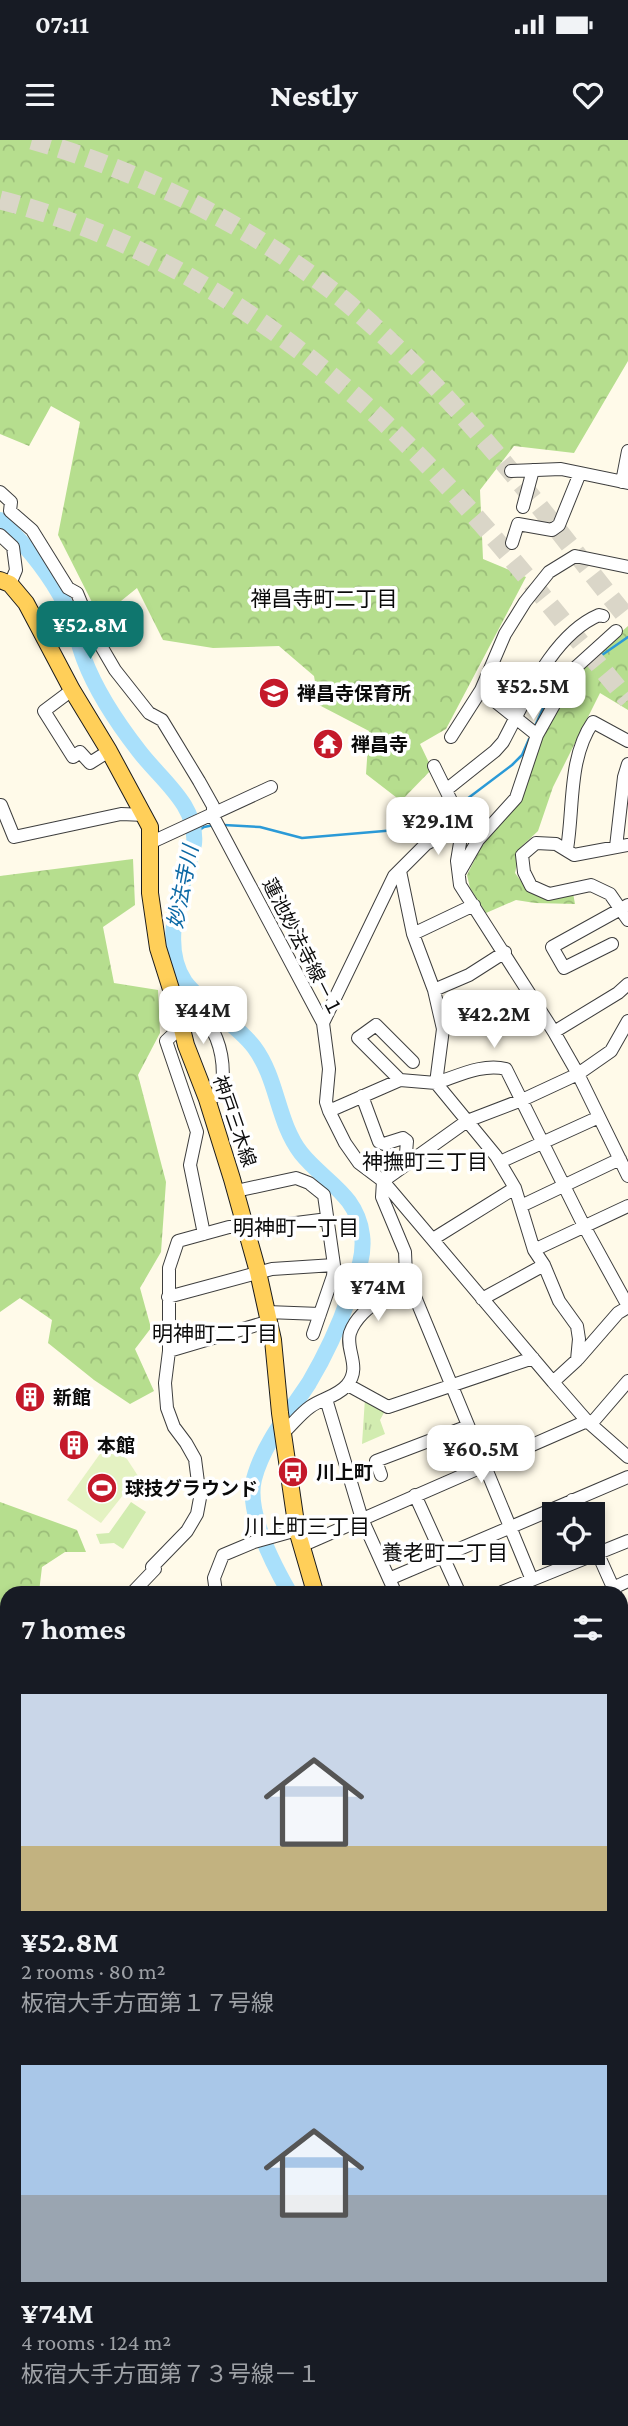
<!DOCTYPE html>
<meta charset="utf-8">
<style>
body{margin:0;font-family:"Crimson Pro","Noto Sans JP",serif;background:#242831;color:#f1f3f6;height:100vh;display:flex;flex-direction:column;font-size:26px;white-space:nowrap}
*{box-sizing:border-box;margin:0}
p{font-size:23px;color:#9ea1a6}
.icon{flex:none;width:38px;height:38px;fill:none;stroke:currentColor;stroke-width:2;stroke-linecap:round;stroke-linejoin:round}
.map{position:relative;flex:1;overflow:hidden}
.drawer{position:absolute;left:0px;top:1446px;width:628px;height:842px;display:flex;flex-direction:column;background:#171b24;border-radius:21px 21px 0 0;box-shadow:0 4px 10px #0003}
.drawer>*{flex:none}
.buttons{position:absolute;left:542px;top:1362px;display:grid;gap:14px}
.buttons a{display:grid;place-items:center;width:63px;height:63px;border-radius:0px;background:#171b24;box-shadow:0 4px 10px #0003;font-size:35px}
.price{position:absolute;translate:-50% -60px;padding:0 16px;border-radius:14px;background:#fff;color:#222;font-size:23px;line-height:46px;filter:drop-shadow(0 2px 4px #0008)}
.price::after{content:'';position:absolute;left:50%;top:42px;width:21px;height:16px;margin-left:-10px;background:inherit;clip-path:polygon(0 0,100% 0,50% 100%)}
.price.current{background:#0f766e;color:#fff}
ul{padding:0;list-style:none}
li{display:grid;align-content:center;gap:14px;height:371px;padding:0 21px}
li span{display:grid;place-items:center;height:217px;border-radius:0px;color:#555}
li>.icon{margin-inline-start:auto}
span .icon{width:126px;height:126px;fill:#fffc;stroke-width:1}
li b{font-size:30px}
h2{display:flex;justify-content:space-between;align-items:center;height:84px;padding:0 21px;font-size:30px}
.status{display:flex;justify-content:space-between;align-items:center;height:49px;padding:0 35px;background:#171b24;direction:ltr}
.status svg{height:19px;fill:currentColor}
header{display:flex;justify-content:space-between;align-items:center;height:91px;padding:0 21px;background:#171b24;font-size:32px;font-weight:800}
.map>svg:first-child{display:block}
.grass{fill:url(#grass-tufts)}
.forest{fill:url(#forest-crowns)}
.garden{fill:#d2ecb0}
.pitch{fill:#e4f2c2}
.lines{fill:none;stroke-linecap:round;stroke-linejoin:round}
.stream{stroke:#2b9ad7;stroke-width:2.5}
.river{stroke:#a9e0fb;stroke-width:16}
.minor-tunnel{stroke:#dad6c8;stroke-width:12;stroke-dasharray:12 6;stroke-linecap:butt}
.highway-tunnel{stroke:#dad6c8;stroke-width:19;stroke-dasharray:19 10;stroke-linecap:butt}
.minor-casing{stroke:#3e3e3e;stroke-width:14}
.major-casing{stroke:#1c1c1c;stroke-width:18}
.minor{stroke:#fff;stroke-width:12}
.major{stroke:#ffcf59;stroke-width:16}
.rail-casing{stroke:#c4192a;stroke-width:5}
.rail{stroke:#fff;stroke-width:2.5;stroke-dasharray:8;stroke-linecap:butt}
.minor-bridge-casing{stroke:#3e3e3e;stroke-width:14;stroke-linecap:butt}
.minor-bridge{stroke:#fff;stroke-width:12}
.labels{text-anchor:middle;stroke-width:7;stroke-linejoin:round;paint-order:stroke}
.poi-label{font-size:19px;font-weight:bold;fill:#0b0b0b;stroke:#fff;text-anchor:start}
.street-label{font-size:19px;fill:#0b0b0b;stroke:#fff}
.neighbourhood-label{font-size:21px;fill:#0b0b0b;stroke:#fff}
.water-label{font-size:21px;font-style:italic;fill:#0c69a5;stroke:#fff}
</style>
<div class="status"><b>07:11</b><svg viewBox="0 0 49 12"><path d="M0 12V9h3v3zM5 12V6h3v6zM10 12V3h3v9zM15 12V0h3v12zM26 1h20v11H26zM47 4h2v5h-2z"/></svg></div>
<header><svg class="icon" aria-label="menu" viewBox="0 0 24 24"><path d="M4 6h16M4 12h16M4 18h16"/></svg>Nestly<svg class="icon" aria-label="heart" viewBox="0 0 24 24"><path d="M12 20l-8-8c-3-5 5-10 8-4 3-6 11-1 8 4z"/></svg></header>
<div class="map">
<svg width="628" height="2286" viewBox="0 0 628 2286">
<defs>
<pattern id="grass-tufts" width="24" height="20" patternUnits="userSpaceOnUse" patternTransform="scale(1.75)"><rect width="24" height="20" fill="#d2ecb0"/><path d="M3 7l-1-3M5 7V3M7 7l1-3M15 17l-1-3M17 17v-4M19 17l1-3" fill="none" stroke="#b3c996"/></pattern>
<pattern id="forest-crowns" width="20" height="18" patternUnits="userSpaceOnUse" patternTransform="scale(1.75)"><rect width="20" height="18" fill="#b6de8e"/><path d="M2 6a3 3 0 1 1 6 0M12 15a3 3 0 1 1 6 0" fill="none" stroke="#9bbd79"/></pattern>
</defs>
<rect width="100%" height="100%" fill="#fffae9"/>
<path class="grass" d="M365,1258L386,1269L380,1280L385,1294L362,1304Z"/>
<path class="forest" d="M0,0H628V221L574,313L514,306L480,350L483,419L526,437L446,589L420,604L432,629L401,661L366,634L369,591L319,565L314,536L279,506L213,508L163,500L137,448L100,478L58,395L80,282L51,266L29,306L0,294Z
M628,486V570L600,553L553,647L538,691L521,707L515,733L527,749L573,753L575,764L535,763L516,760L486,773L470,748L467,735L481,707L520,661L542,598L578,530Z
M133,719L135,765L103,787L114,843L158,850L160,893L138,935L166,1042L161,1112L140,1148L151,1188L135,1209L154,1251L130,1264L94,1240L48,1203L52,1180L20,1158L0,1172V736Z
M0,1362L77,1390L86,1412H65L42,1427L39,1452H7V1662L0,1678Z"/>
<path class="garden" d="M131,1362L146,1372L123,1409L114,1403L100,1404L96,1394L109,1393Z"/>
<path class="pitch" d="M107,1304L127,1319L138,1336L101,1383L67,1360Z"/>
<g class="lines">
<path class="stream" d="M598,512L602,515L628,497
M535,586L546,562L566,531
M459,665L512,625L522,615L529,599
M224,685L260,687L302,698L396,690L425,682L450,670
M195,693L204,687L214,685"/>
<path class="river" d="M0,380C26,405 48,431 65,464C74,481 77,501 84,519C96,551 118,584 139,611C160,639 198,665 194,704C184,746 158,802 185,842C201,864 237,884 254,907C278,939 277,982 301,1013C324,1042 357,1054 362,1095C365,1116 356,1137 349,1157C339,1186 325,1216 309,1243C290,1272 263,1304 254,1339C246,1372 273,1424 289,1452"/>
<path class="minor-tunnel" d="M621,1860L628,1875"/>
<path class="highway-tunnel" d="M32,0C140,31 245,83 334,152C380,189 424,233 464,277C522,341 574,412 628,479
M0,60C171,103 320,211 439,337C506,407 565,486 628,560"/>
<g class="minor-casing">
<path id="minor" d="M511,331L561,329L628,343
M622,342L628,311
M0,352L11,362L10,371L32,390L68,448L77,453L94,494L115,530L149,573L162,580L199,641L213,666V676L323,883L329,929L326,962L329,971L345,1003L359,1023L383,1041L553,1242
M523,367L533,330
M0,395L13,407L16,430L10,444
M512,403L518,384L552,390L559,385L580,333
M72,550L44,571L73,617L80,612L90,623L109,611
M481,550L537,595
M451,597L481,550L505,494L525,462L549,432L575,416L628,427
M434,626L463,685
M446,650L495,611L503,602C526,559 552,495 599,475L603,476
M1,665L14,697L121,674L145,675
M463,685L457,721L460,745L554,892L578,934L628,1036
M152,702L271,647
M628,705L574,715L556,704L536,703L522,715L524,732L531,746L549,754L591,745L610,754L628,780
M616,707L624,637L628,624
M567,709C574,667 568,618 593,582L628,601
M400,731L413,794L434,850L443,889L436,943C458,936 483,923 506,929L584,1086L628,1166
M459,733L478,700L516,658L537,595L574,529L616,491
M413,794L474,765
M612,804L564,828L552,807L628,765
M434,850L469,835L505,812
M176,865C218,871 227,919 221,954L207,959
M323,883L394,736L426,704L463,685
M181,887L166,901L197,992L190,1025L204,1094
M554,892L618,853L628,844
M400,940L358,898L376,885L413,922
M362,956L379,1002L384,1004L403,998L407,1001L405,1025
M329,971L400,940L436,943L496,1016L515,1048L534,1110L544,1125L559,1161L577,1186L579,1199L577,1220L553,1242L587,1281L628,1317
M500,1022L599,977
M383,1041L467,981L522,960L578,934L611,911L628,881
M236,1051L296,1038L309,1043L324,1055L334,1125L333,1136L313,1194
M521,1066L620,1019
M433,1099L515,1048
M534,1110L628,1066
M406,1135L532,1440
M168,1157L272,1129L334,1125
M482,1159L544,1125
M267,1172L320,1174
M169,1211L270,1181
M578,1219L618,1173L628,1167
M348,1245L388,1267L533,1218
M326,1259L362,1379L395,1452
M591,1284L628,1241
M283,1293C292,1285 300,1274 310,1267C321,1259 338,1256 347,1245C362,1227 345,1210 350,1193C359,1167 391,1156 406,1135L405,1112L382,1057L383,1041
M381,1335L376,1321L468,1286
M415,1355L459,1452
M572,1360L577,1374
M301,1406L587,1281
M598,1414L615,1452
M389,1439L628,1337
M613,1448L628,1441
M133,1452L155,1429L152,1427L187,1391L197,1374L200,1358L195,1319L186,1303L174,1287L167,1268L165,1243L169,1211V1128L178,1101L229,1087H264L328,1079
M216,1452L214,1438L223,1415L254,1402L297,1390
M502,1452L628,1401
M621,1467L628,1482
M621,1576L628,1573
M621,1619L628,1616
M621,1669L628,1666
M0,1723L7,1728
M621,1771L628,1768
M621,1784L628,1800
M621,1823L628,1820
M0,1842L7,1841
M621,1894L628,1892
M0,1945L7,1954
M621,1955L628,1952
M621,1984L628,1982
M621,2143L628,2140
M0,2152L7,2150
M0,2163L7,2169
M0,2226H7
M621,2231L628,2247
M161,2280L165,2286
M333,2280L334,2286
M377,2280L378,2286
M515,2280L518,2286
M25,2286L45,2280
M183,2286L191,2280
M229,2286L238,2280
M292,2286L304,2280
M433,2286L435,2280
M467,2286L469,2280"/>
</g>
<g class="major-casing">
<path id="major" d="M0,440L10,444L26,463L72,550L109,611L150,687V753L158,808L176,865L186,905L207,959L232,1039L258,1132L273,1200L280,1273L297,1390L315,1452
M621,1738L628,1735
M621,2035L628,2033
M621,2050L628,2047
M0,2085L7,2083"/>
</g>
<use href="#minor" class="minor"/>
<use href="#major" class="major"/>
<g class="rail-casing">
<path id="rail" d="M205,2286L214,2280"/>
</g>
<use href="#rail" class="rail"/>
<g class="minor-bridge-casing">
<path id="minor-bridge" d="M211,2280L215,2286"/>
</g>
<use href="#minor-bridge" class="minor-bridge"/>
</g>
<defs>
<g id="school-disc" transform="scale(1.575)"><circle r="9.5" fill="#c4192a" stroke="#fff"/><path d="M0-5L7-2L0 1L-7-2ZM-4 1L0 2.5L4 1V4Q0 6-4 4Z" fill="#fff"/></g>
<g id="temple-disc" transform="scale(1.575)"><circle r="9.5" fill="#c4192a" stroke="#fff"/><path d="M0-6L5-2H3V0L6.5 2.5H4V6H1.5V3h-3V6H-4V2.5H-6.5L-3 0V-2H-5Z" fill="#fff"/></g>
<g id="building-disc" transform="scale(1.575)"><circle r="9.5" fill="#c4192a" stroke="#fff"/><path d="M-4-6H4V6H1V3H-1V6H-4ZM-2.5-4.3h1.7v1.8h-1.7ZM.8-4.3h1.7v1.8H.8ZM-2.5-1h1.7V.8h-1.7ZM.8-1h1.7V.8H.8Z" fill="#fff"/></g>
<g id="bus-disc" transform="scale(1.575)"><circle r="9.5" fill="#c4192a" stroke="#fff"/><path d="M-5-6H5V4H4V6H2V4H-2V6H-4V4H-5ZM-3.5-4V0h7V-4ZM-3.5 1.2v1.5H-2V1.2ZM2 1.2v1.5H3.5V1.2Z" fill="#fff"/></g>
<g id="stadium-disc" transform="scale(1.575)"><circle r="9.5" fill="#c4192a" stroke="#fff"/><path d="M0-5a6.5 5 0 1 0 0 10a6.5 5 0 1 0 0-10ZM-3.5-1.8h7v3.6h-7Z" fill="#fff"/></g>
</defs>
<g fill-rule="evenodd">
<use href="#school-disc" x="274" y="553"/>
<use href="#temple-disc" x="328" y="604"/>
<use href="#building-disc" x="30" y="1257"/>
<use href="#building-disc" x="74" y="1305"/>
<use href="#bus-disc" x="293" y="1332"/>
<use href="#stadium-disc" x="102" y="1348"/>
</g>
<g class="labels">
<g class="poi-label">
<text x="297" y="560">禅昌寺保育所</text>
<text x="351" y="611">禅昌寺</text>
<text x="53" y="1264">新館</text>
<text x="97" y="1312">本館</text>
<text x="316" y="1339">川上町</text>
<text x="125" y="1355">球技グラウンド</text>
</g>
<g class="street-label">
<text transform="translate(303 807) rotate(63)" y="7">蓮池妙法寺線－１</text>
<text transform="translate(235 981) rotate(71)" y="7">神戸三木線</text>
</g>
<g class="neighbourhood-label">
<text x="324" y="466">禅昌寺町二丁目</text>
<text x="425" y="1029">神撫町三丁目</text>
<text x="296" y="1095">明神町一丁目</text>
<text x="215" y="1201">明神町二丁目</text>
<text x="307" y="1394">川上町三丁目</text>
<text x="445" y="1420">養老町二丁目</text>
</g>
<g class="water-label">
<text transform="translate(183 747) rotate(-79)" y="7">妙法寺川</text>
</g>
</g>
</svg>
<div class="buttons">
<a><svg class="icon" aria-label="locate" viewBox="0 0 24 24"><circle cx="12" cy="12" r="6"/><path d="M12 2v4M12 18v4M2 12h4M18 12h4"/></svg></a>
</div>
<b class="price current" style="left:90px;top:521px">¥52.8M</b>
<b class="price" style="left:533px;top:582px">¥52.5M</b>
<b class="price" style="left:438px;top:717px">¥29.1M</b>
<b class="price" style="left:203px;top:906px">¥44M</b>
<b class="price" style="left:494px;top:910px">¥42.2M</b>
<b class="price" style="left:378px;top:1183px">¥74M</b>
<b class="price" style="left:481px;top:1345px">¥60.5M</b>
<section class="drawer">
<h2>7 homes<svg class="icon" aria-label="filters" viewBox="0 0 24 24"><path d="M4 7h16M4 17h16"/><circle cx="9" cy="7" r="2"/><circle cx="15" cy="17" r="2"/></svg></h2>
<ul>
<li><span style="background:linear-gradient(#c9d6e8 70%,#c2b280 0)"><svg class="icon" aria-label="home" viewBox="0 0 24 24"><path d="M3 11l9-7 9 7M6 9v11h12V9"/></svg></span><div><b>¥52.8M</b><p>2 rooms · 80 m²</p><p>板宿大手方面第１７号線</p></div></li>
<li><span style="background:linear-gradient(#a9c7e8 60%,#9aa5b1 0)"><svg class="icon" aria-label="home" viewBox="0 0 24 24"><path d="M3 11l9-7 9 7M6 9v11h12V9"/></svg></span><div><b>¥74M</b><p>4 rooms · 124 m²</p><p>板宿大手方面第７３号線－１</p></div></li>
</ul>
</section>
</div>
